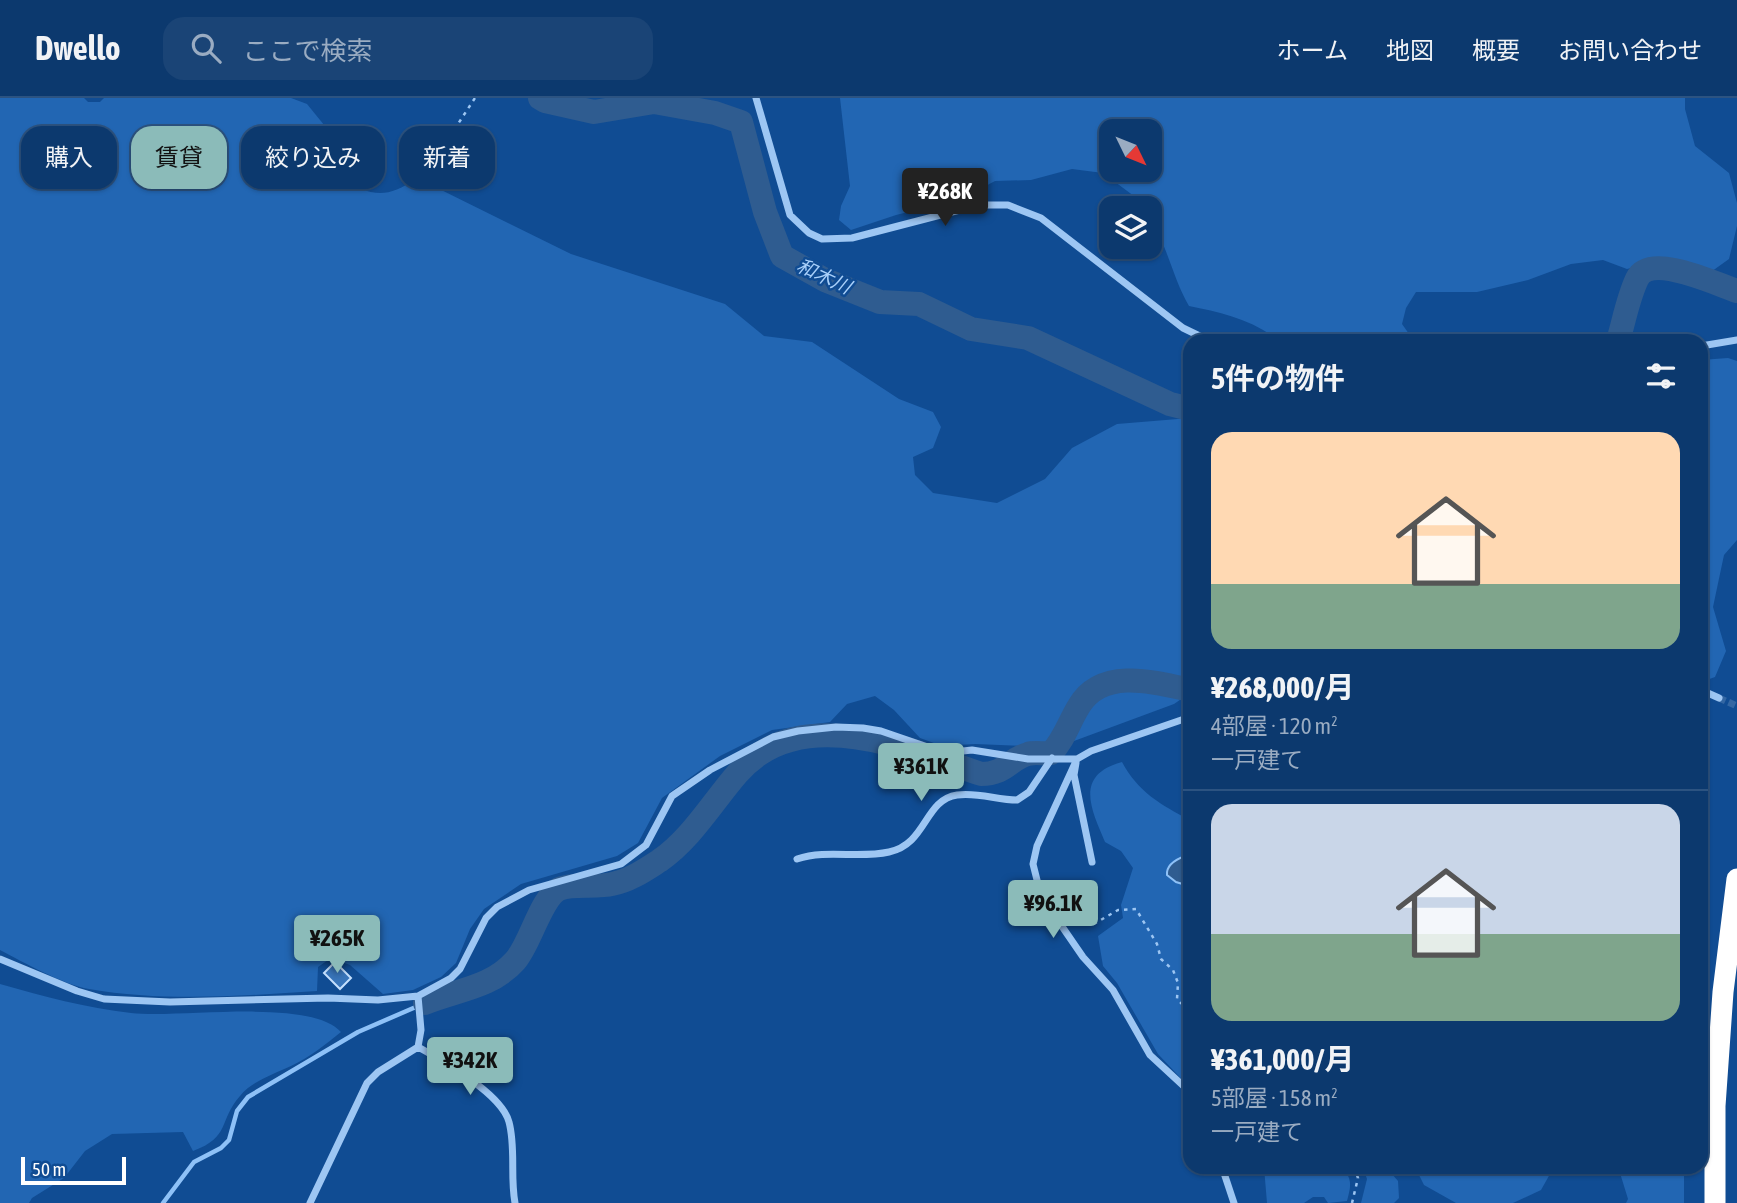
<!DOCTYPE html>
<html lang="ja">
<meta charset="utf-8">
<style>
body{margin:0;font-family:"Asap Condensed","Noto Sans JP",sans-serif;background:#1a4476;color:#f1f3f6;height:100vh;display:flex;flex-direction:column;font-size:26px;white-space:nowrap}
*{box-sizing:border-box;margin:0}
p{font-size:23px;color:#9aacc2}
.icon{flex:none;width:38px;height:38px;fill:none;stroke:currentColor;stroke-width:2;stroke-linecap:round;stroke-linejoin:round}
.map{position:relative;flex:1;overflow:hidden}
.side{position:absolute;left:1183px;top:236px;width:525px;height:840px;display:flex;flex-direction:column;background:#0c396e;border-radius:21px;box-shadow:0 2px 5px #0004,0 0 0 2px #2c5381}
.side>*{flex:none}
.guide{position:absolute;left:21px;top:28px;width:665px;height:63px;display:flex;gap:14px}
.needle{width:46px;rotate:133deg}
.fabs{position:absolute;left:1099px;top:21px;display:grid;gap:14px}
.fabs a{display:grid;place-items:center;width:63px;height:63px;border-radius:14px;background:#0c396e;box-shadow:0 2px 5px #0004,0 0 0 2px #2c5381;font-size:35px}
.scale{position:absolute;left:21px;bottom:18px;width:105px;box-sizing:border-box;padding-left:7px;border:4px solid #fff;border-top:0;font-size:19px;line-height:24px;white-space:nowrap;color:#fff;-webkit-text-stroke:5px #104c93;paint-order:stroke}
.price{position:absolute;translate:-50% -60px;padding:0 16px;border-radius:7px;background:#8bbbb9;color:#111;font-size:23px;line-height:46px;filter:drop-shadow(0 2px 4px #0008)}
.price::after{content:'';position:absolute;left:50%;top:42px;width:21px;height:16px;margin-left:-10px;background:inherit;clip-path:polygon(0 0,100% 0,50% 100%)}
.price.selected{background:#222;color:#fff}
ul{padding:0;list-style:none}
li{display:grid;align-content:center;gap:14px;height:371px;padding:0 28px}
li+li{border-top:2px solid #2c5381}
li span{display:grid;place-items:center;height:217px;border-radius:21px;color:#555}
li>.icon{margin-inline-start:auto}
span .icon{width:126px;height:126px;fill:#fffc;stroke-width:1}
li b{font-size:30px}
h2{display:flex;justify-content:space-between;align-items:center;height:84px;padding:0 28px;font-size:30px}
.pill{padding:0 24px;border-radius:21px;background:#0c396e;box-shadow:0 2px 5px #0004,0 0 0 2px #2c5381;font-size:24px;line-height:63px}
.pill.selected{background:#8bbbb9;color:#111}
header{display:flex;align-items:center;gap:42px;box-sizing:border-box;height:98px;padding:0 35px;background:#0c396e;border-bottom:2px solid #2c5381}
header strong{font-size:33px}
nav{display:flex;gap:38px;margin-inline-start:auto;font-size:24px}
.search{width:490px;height:63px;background:#1a4476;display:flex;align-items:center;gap:18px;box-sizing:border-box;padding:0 24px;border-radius:21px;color:#9aacc2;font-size:26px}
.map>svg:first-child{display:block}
.green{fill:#2266b3;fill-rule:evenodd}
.water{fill:#2f5c90;stroke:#8ec1f7;stroke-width:2}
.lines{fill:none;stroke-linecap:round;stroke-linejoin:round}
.stream{stroke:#8ec1f7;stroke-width:4.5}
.river{stroke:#2f5c90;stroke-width:24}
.building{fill:#3976bc;stroke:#c5e0fe;stroke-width:2}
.minor-tunnel{stroke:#3467a3;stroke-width:7;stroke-dasharray:7 3.5;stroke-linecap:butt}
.path{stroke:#9dc6f3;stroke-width:2.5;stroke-dasharray:3.5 5;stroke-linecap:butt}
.minor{stroke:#9dc6f3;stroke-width:7}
.motorway{stroke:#fff;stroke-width:21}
.labels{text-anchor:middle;stroke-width:5;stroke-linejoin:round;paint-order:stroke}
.water-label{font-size:19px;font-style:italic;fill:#a9d0fa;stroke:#104c93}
</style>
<header>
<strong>Dwello</strong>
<div class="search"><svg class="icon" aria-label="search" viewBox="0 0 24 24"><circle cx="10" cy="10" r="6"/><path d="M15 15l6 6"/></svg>ここで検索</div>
<nav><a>ホーム</a><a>地図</a><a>概要</a><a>お問い合わせ</a></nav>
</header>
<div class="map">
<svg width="1737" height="1105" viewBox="0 0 1737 1105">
<rect width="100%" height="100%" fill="#104c93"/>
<path class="green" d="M0,0H84L88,4H100L104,0H291L307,6L333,38L337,80C372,97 384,103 417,80L571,156L725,206L764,238L812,244L899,301L933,314L941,329L933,350L913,359L915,377L933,395L997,405L1045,381L1072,350L1117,326L1190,320V595L1174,606L1074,643L1021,648L975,646L942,648L920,640L894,612L875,598L847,606L830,624L772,632L720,658L662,700L638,745L617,758L521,786L484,811L470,831L456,865L441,879L413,892L383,896L350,867L331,860L318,869L317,893C242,898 163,904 89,891C62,886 25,865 0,852Z
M840,0H1685V11L1695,48L1729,75L1737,105V128L1729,161L1708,176L1669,160L1627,171L1603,162L1571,166L1528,182L1477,194H1416L1406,210L1402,226L1414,243H1279C1254,222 1220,214 1189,208C1178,189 1173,171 1165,151C1160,137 1150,126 1150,110H1145L1142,104L1103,75L1072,71L1031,82L995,83L961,101L896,117L851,132L839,122L841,108L850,88ZM1111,33H1150V72H1111Z
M1728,260L1737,263V442L1724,457L1713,509L1726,553L1715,579L1701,584V262Z
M1122,664C1138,694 1161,707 1190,722V990L1158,956L1117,885L1103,868L1098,838L1123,820L1121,807L1133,770L1121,753L1105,744C1091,711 1074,677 1122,664Z
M0,886C43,898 86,910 131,915C179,921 309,899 341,934C325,947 310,959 291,968C274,976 252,983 240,998C218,1023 231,1039 193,1053L183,1034L112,1036L85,1053L64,1080L32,1100L29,1105H0Z
M1264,1069H1341C1353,1080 1351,1088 1347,1103L1328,1105L1324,1099H1313L1304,1105H1267Z
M1363,1069H1386L1398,1083L1399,1100L1394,1105H1361L1367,1081Z
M1415,1069H1543L1550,1076L1541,1092L1513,1105H1456L1424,1087Z
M1590,1069H1684V1105H1626L1628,1101L1620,1075L1607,1072L1597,1074Z"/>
<path class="water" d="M1185,758L1190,770V782L1186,787L1176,784L1167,777C1166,767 1177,761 1185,758Z"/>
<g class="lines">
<path class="stream" d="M163,1105L194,1064L221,1050L229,1042L237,1013L248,999L358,934L425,905"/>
<path class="river" d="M540,0L545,3L594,14L654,4L715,15L741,24L765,114L782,158L825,182L880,204L919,206L971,231L1028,240L1170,306L1190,311
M1618,243C1624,223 1628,200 1637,181C1650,154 1716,186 1737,193
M425,905C456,892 491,890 515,863C530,847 541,799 559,791C572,785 597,790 612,786C629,783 645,772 659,763C691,741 712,705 737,676C799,603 907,651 981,676C1006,676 1009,661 1028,656C1034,654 1044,656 1051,655C1064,642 1069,624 1079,608C1102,569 1155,584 1190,592"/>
</g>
<path class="building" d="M335,864L351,880L340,891L324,875Z"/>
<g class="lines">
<path class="minor-tunnel" d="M1719,600L1737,608"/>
<path class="path" d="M431,67L475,0
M1701,566L1708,568
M1068,822L1079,814L1092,827L1118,812L1136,811L1157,846L1161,861L1173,872L1178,885L1177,901L1190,914
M1352,1105L1358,1080L1354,1069"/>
<path class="minor" d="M756,0L790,117L809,135L822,141L852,140L979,107H1008L1041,120L1183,230L1210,243
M1701,248L1737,242
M1701,592L1719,600
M1190,619L1091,653L1077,661L1037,748L1033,766L1041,798L1083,859L1113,892L1150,957L1190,994
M1076,665L1074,677L1092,764
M797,761C828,751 858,761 889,754C927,746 924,702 957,697C978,694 997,702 1017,702L1029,694L1052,660
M0,861L77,893L104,901L170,904L328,900L378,902L418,898L451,880L460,871L486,820L497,809L529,792L621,766L646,747L672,698L710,672L773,639L798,633L836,629L863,630L881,633L945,655L972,652L1028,661H1077
M418,898L421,932L418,949C443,963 502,996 509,1024C516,1050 510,1078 515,1105
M1222,1069L1234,1105
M310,1105L367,985L378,974L418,949"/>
<path class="motorway" d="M1715,1105V1008L1723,894L1737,781"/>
</g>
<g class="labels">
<g class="water-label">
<text transform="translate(824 178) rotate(25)" y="7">和木川</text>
</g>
</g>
</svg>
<div class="fabs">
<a><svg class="needle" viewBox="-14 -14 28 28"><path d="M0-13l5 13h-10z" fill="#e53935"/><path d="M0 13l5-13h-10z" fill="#9aacc2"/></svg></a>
<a><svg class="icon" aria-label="layers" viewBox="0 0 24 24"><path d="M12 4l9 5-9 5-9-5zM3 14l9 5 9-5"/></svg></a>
</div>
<div class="scale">50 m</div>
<b class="price selected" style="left:945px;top:130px">¥268K</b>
<b class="price" style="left:921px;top:705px">¥361K</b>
<b class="price" style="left:1053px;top:842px">¥96.1K</b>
<b class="price" style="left:337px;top:877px">¥265K</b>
<b class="price" style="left:470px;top:999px">¥342K</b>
<div class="guide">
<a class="pill">購入</a>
<a class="pill selected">賃貸</a>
<a class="pill">絞り込み</a>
<a class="pill">新着</a>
</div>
<section class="side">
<h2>5件の物件<svg class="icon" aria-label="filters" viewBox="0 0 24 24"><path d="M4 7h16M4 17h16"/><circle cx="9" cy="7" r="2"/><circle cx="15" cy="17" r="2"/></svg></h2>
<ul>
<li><span style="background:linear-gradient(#ffd9b3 70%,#7fa58c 0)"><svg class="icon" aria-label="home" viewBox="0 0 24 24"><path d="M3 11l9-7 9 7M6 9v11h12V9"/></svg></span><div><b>¥268,000/月</b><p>4部屋 · 120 m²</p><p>一戸建て</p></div></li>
<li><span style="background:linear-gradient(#c9d6e8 60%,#7fa58c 0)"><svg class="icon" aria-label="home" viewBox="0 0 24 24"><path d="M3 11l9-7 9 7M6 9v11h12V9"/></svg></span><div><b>¥361,000/月</b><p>5部屋 · 158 m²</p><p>一戸建て</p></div></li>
</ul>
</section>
</div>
